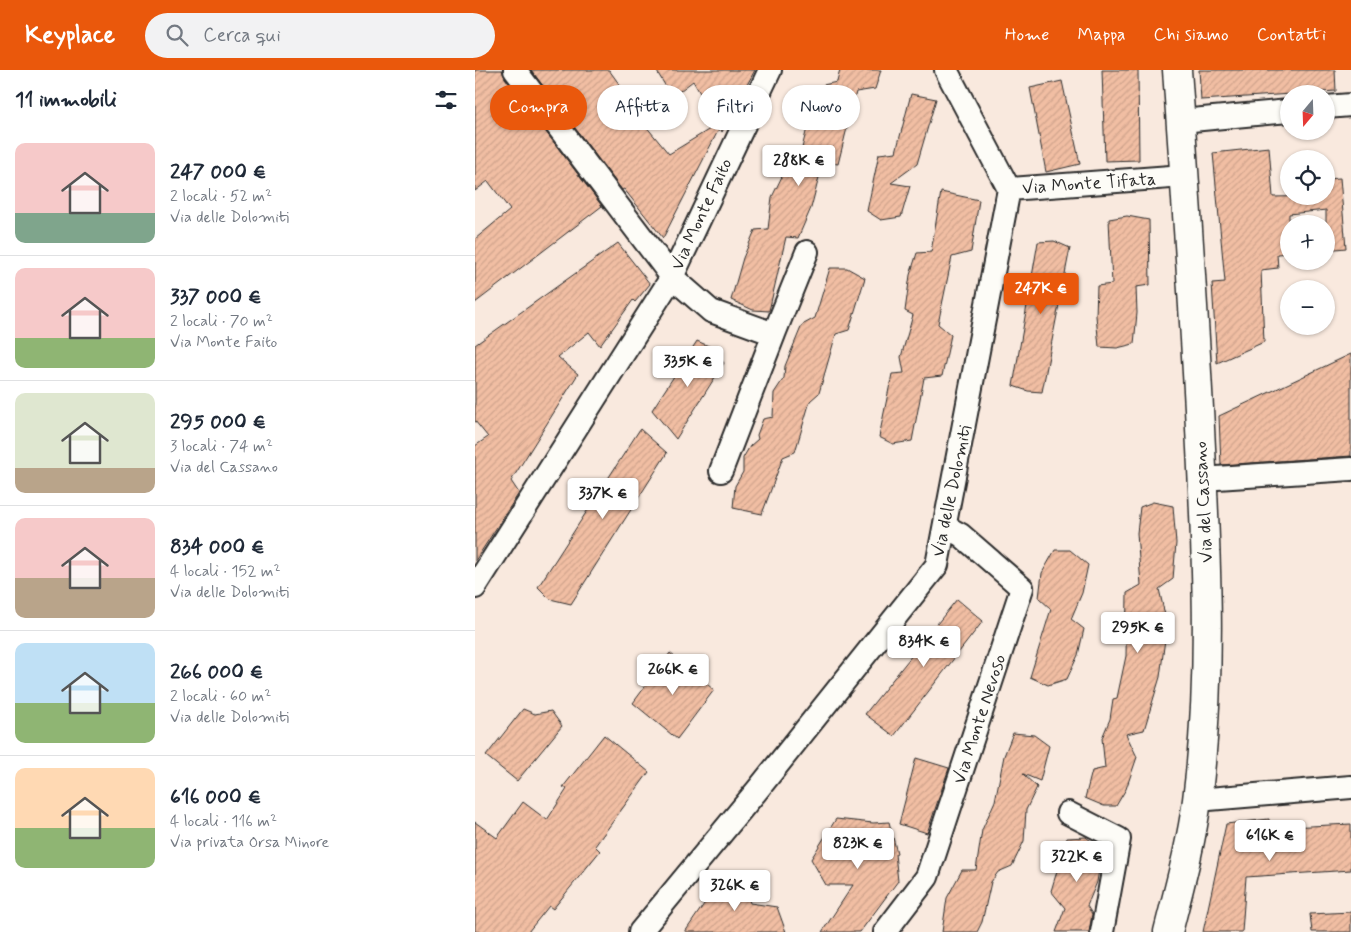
<!DOCTYPE html>
<html lang="it">
<meta charset="utf-8">
<style>
body{margin:0;font-family:Mynerve,sans-serif;background:#f2f2f3;color:#1f2937;height:100vh;display:flex;flex-direction:column;font-size:19px;white-space:nowrap}
*{box-sizing:border-box;margin:0}
p{font-size:16px;color:#747a83}
.icon{flex:none;width:28px;height:28px;fill:none;stroke:currentColor;stroke-width:2;stroke-linecap:round;stroke-linejoin:round}
.map{position:relative;flex:1;overflow:hidden}
.details{display:flex;flex-direction:column;background:#fff;width:475px}
.details>*{flex:none}
.banner{position:absolute;left:15px;top:15px;width:475px;height:45px;display:flex;gap:10px}
.needle{width:32px;rotate:199deg}
.buttons{position:absolute;left:805px;top:15px;display:grid;gap:10px}
.buttons a{display:grid;place-items:center;width:55px;height:55px;border-radius:50%;background:#fff;box-shadow:0 1px 4px #0004;font-size:25px}
.price{position:absolute;translate:-50% -42px;padding:0 11px;border-radius:5px;background:#fff;color:#222;font-size:16px;line-height:32px;filter:drop-shadow(0 1px 2px #0008)}
.price::after{content:'';position:absolute;left:50%;top:30px;width:15px;height:11px;margin-left:-8px;background:inherit;clip-path:polygon(0 0,100% 0,50% 100%)}
.price.on{background:#ea580c;color:#fff}
ul{padding:0;list-style:none}
li{display:flex;align-items:center;gap:15px;height:125px;padding:0 15px}
li+li{border-top:1px solid #e0e1e3}
li span{display:grid;place-items:center;flex:none;width:140px;height:100px;border-radius:10px;color:#555}
li>.icon{margin-inline-start:auto}
span .icon{width:60px;height:60px;fill:#fffc;stroke-width:1}
li b{font-size:21px}
h2{display:flex;justify-content:space-between;align-items:center;height:60px;padding:0 15px;font-size:21px}
.tag{padding:0 18px;border-radius:22px;background:#fff;box-shadow:0 1px 4px #0004;font-size:18px;line-height:45px}
.tag.on{background:#ea580c;color:#fff}
header{display:flex;align-items:center;gap:30px;box-sizing:border-box;height:70px;padding:0 25px;background:#ea580c;color:#fff}
header strong{font-size:24px}
nav{display:flex;gap:28px;margin-inline-start:auto;font-size:18px}
.search{width:350px;height:45px;background:#f2f2f3;display:flex;align-items:center;gap:12px;box-sizing:border-box;padding:0 18px;border-radius:28px;color:#747a83;font-size:19px}
main{display:flex;flex:1;min-height:0}
.map>svg:first-child{display:block}
.building{fill:url(#building-hatch);stroke:#2b2b2b}
.lines{fill:none;stroke-linecap:round;stroke-linejoin:round}
.street-casing{stroke:#2b2b2b;stroke-width:26}
.secondary-casing{stroke:#2b2b2b;stroke-width:31}
.street{stroke:#fdfcf7;stroke-width:22}
.secondary{stroke:#fdfcf7;stroke-width:28}
.labels{text-anchor:middle;stroke-width:5;stroke-linejoin:round;paint-order:stroke}
.street-label{font-size:18px;fill:#2b2b2b;stroke:#fdfcf7}
</style>
<header>
<strong>Keyplace</strong>
<div class="search"><svg class="icon" aria-label="search" viewBox="0 0 24 24"><circle cx="10" cy="10" r="6"/><path d="M15 15l6 6"/></svg>Cerca qui</div>
<nav><a>Home</a><a>Mappa</a><a>Chi siamo</a><a>Contatti</a></nav>
</header>
<main>
<section class="details">
<h2>11 immobili<svg class="icon" aria-label="filters" viewBox="0 0 24 24"><path d="M4 7h16M4 17h16"/><circle cx="9" cy="7" r="2"/><circle cx="15" cy="17" r="2"/></svg></h2>
<ul>
<li><span style="background:linear-gradient(#f6c9c9 70%,#7fa58c 0)"><svg class="icon" aria-label="home" viewBox="0 0 24 24"><path d="M3 11l9-7 9 7M6 9v11h12V9"/></svg></span><div><b>247 000 €</b><p>2 locali · 52 m²</p><p>Via delle Dolomiti</p></div></li>
<li><span style="background:linear-gradient(#f6c9c9 70%,#8fb573 0)"><svg class="icon" aria-label="home" viewBox="0 0 24 24"><path d="M3 11l9-7 9 7M6 9v11h12V9"/></svg></span><div><b>337 000 €</b><p>2 locali · 70 m²</p><p>Via Monte Faito</p></div></li>
<li><span style="background:linear-gradient(#dfe7d0 75%,#b9a48a 0)"><svg class="icon" aria-label="home" viewBox="0 0 24 24"><path d="M3 11l9-7 9 7M6 9v11h12V9"/></svg></span><div><b>295 000 €</b><p>3 locali · 74 m²</p><p>Via del Cassano</p></div></li>
<li><span style="background:linear-gradient(#f6c9c9 60%,#b9a48a 0)"><svg class="icon" aria-label="home" viewBox="0 0 24 24"><path d="M3 11l9-7 9 7M6 9v11h12V9"/></svg></span><div><b>834 000 €</b><p>4 locali · 152 m²</p><p>Via delle Dolomiti</p></div></li>
<li><span style="background:linear-gradient(#bfe0f5 60%,#8fb573 0)"><svg class="icon" aria-label="home" viewBox="0 0 24 24"><path d="M3 11l9-7 9 7M6 9v11h12V9"/></svg></span><div><b>266 000 €</b><p>2 locali · 60 m²</p><p>Via delle Dolomiti</p></div></li>
<li><span style="background:linear-gradient(#ffd9b3 60%,#8fb573 0)"><svg class="icon" aria-label="home" viewBox="0 0 24 24"><path d="M3 11l9-7 9 7M6 9v11h12V9"/></svg></span><div><b>616 000 €</b><p>4 locali · 116 m²</p><p>Via privata Orsa Minore</p></div></li>
</ul>
</section>
<div class="map">
<svg width="876" height="862" viewBox="0 0 876 862">
<defs>
<pattern id="building-hatch" width="6" height="6" patternUnits="userSpaceOnUse" patternTransform="scale(1.25)"><rect width="6" height="6" fill="#f1bea3"/><path d="M-1 1l2-2M0 6l6-6M5 7l2-2" fill="none" stroke="#cfa38c"/></pattern>
</defs>
<rect width="100%" height="100%" fill="#f9e9de"/>
<filter id="ink" filterUnits="userSpaceOnUse"><feTurbulence type="fractalNoise" baseFrequency=".02" numOctaves="2"/><feDisplacementMap in="SourceGraphic" scale="10" xChannelSelector="R" yChannelSelector="G"/><feConvolveMatrix kernelMatrix="1 2 1 2 8 2 1 2 1" color-interpolation-filters="sRGB"/></filter>
<g filter="url(#ink)">
<path class="building" d="M0,0H27L30,8L127,136L0,233V169L35,140L13,111L0,121Z
M56,0H134L168,47L165,49L194,84L243,54L218,11L197,27L181,0H280L247,62L245,57L188,168L149,119L147,120Z
M365,0H406L400,19L381,22L363,94L348,92L336,138L323,168L311,167L294,241L278,240L256,230L268,188L280,160L293,159L297,127L316,88L326,82L334,50L348,15L362,12Z
M627,0H663L664,90L630,91Z
M724,0H860L861,21L726,30Z
M587,11L605,94L571,102L555,18Z
M436,24L461,29L442,94L416,113L435,116L426,147L406,150L392,141L404,84L421,82Z
M794,77L798,127L851,126V109L865,108L871,178L851,180V140L814,144V183L802,184L803,198L786,200L789,272L742,293L737,213L750,212L738,83Z
M466,122L504,130L496,182L477,187L463,254L476,265L467,306L449,308L437,371L418,374L404,367L417,304L429,303L426,287L438,245L430,241L435,205L442,183L456,182Z
M652,146L674,150L675,215L661,217L662,243L659,274L642,278L624,277L621,246L622,216L637,214L634,149Z
M579,171L595,178L567,322L553,321L538,316L563,172Z
M143,173L175,214L160,232L158,230L125,276L114,262L83,287L103,304L36,411L44,423L0,491V376L13,367L0,351V275Z
M355,198H372L390,208L374,260L361,264L344,323L335,331L320,382L308,387L287,444L258,438L260,416L268,402V388L275,376L283,369L282,365L288,349L298,347L299,323L309,308L310,296L327,255L340,248Z
M222,271L236,277L249,293L201,369L177,340Z
M876,284V386L746,395L744,346Z
M165,359L192,383L96,534L75,529L63,517Z
M678,432L698,436L701,473L698,509L684,519L692,554L685,607L669,660L651,664L662,687L651,719L641,736H629L610,728L617,701L630,698L627,668L635,649L638,629L642,628L651,586L652,523L666,515L662,463L665,437Z
M580,480H595L613,495L607,523L596,549L609,559L603,585L592,609L573,615L555,607L576,539L564,528L567,503Z
M482,529L508,551L419,666L390,644Z
M195,583L239,620L202,669L158,633Z
M48,639L60,644L76,641L87,656L42,711L11,686Z
M538,663L559,665L574,676L565,711L548,704L562,717L551,740L549,771L537,796L523,802L516,812L507,852L502,862H467L472,828L487,800H501L507,760L520,731L529,686Z
M129,665L174,702L120,776L125,781L78,839L74,836L53,862H0V752L22,768L48,732L72,750L92,719L88,717Z
M441,688L474,698L452,763L424,754Z
M361,749L398,753L414,752L422,783L420,784L423,811L385,862H347L378,815H351L336,789Z
M794,749V758L876,754V800L771,807L767,862H728L751,754Z
M611,767L627,780L622,812L612,836L617,844L614,862H581L590,838L576,821L592,768Z
M246,809L267,811L275,833L302,837L311,862H210Z
M876,842V862H837L835,844Z"/>
<g class="lines">
<g class="street-casing">
<path id="street" d="M40,0L197,207L236,241L299,264L246,401
M471,0L534,119
M851,37L876,35
M706,51L814,41
M534,119L709,106
M299,264L332,182
M727,409L876,399
M0,517L197,207L295,0
M722,730L876,717
M593,743L644,769L627,862
M165,862L284,718L462,495L534,119
M410,862L452,807L547,518L486,465L471,457"/>
</g>
<g class="secondary-casing">
<path id="secondary" d="M693,862C704,818 716,775 722,730C737,612 732,497 726,378C720,252 711,126 702,0"/>
</g>
<use href="#street" class="street"/>
<use href="#secondary" class="secondary"/>
</g>
</g>
<g class="labels">
<g class="street-label">
<text transform="translate(614 113) rotate(-4)" y="6">Via Monte Tifata</text>
<text transform="translate(226 144) rotate(-65)" y="6">Via Monte Faito</text>
<text transform="translate(476 421) rotate(-78)" y="6">Via delle Dolomiti</text>
<text transform="translate(728 432) rotate(-93)" y="6">Via del Cassano</text>
<text transform="translate(504 649) rotate(-72)" y="6">Via Monte Nevoso</text>
</g>
</g>
</svg>
<div class="buttons">
<a><svg class="needle" viewBox="-14 -14 28 28"><path d="M0-13l5 13h-10z" fill="#e53935"/><path d="M0 13l5-13h-10z" fill="#747a83"/></svg></a>
<a><svg class="icon" aria-label="locate" viewBox="0 0 24 24"><circle cx="12" cy="12" r="6"/><path d="M12 2v4M12 18v4M2 12h4M18 12h4"/></svg></a>
<a>+</a>
<a>−</a>
</div>
<b class="price" style="left:324px;top:117px">288K €</b>
<b class="price on" style="left:566px;top:245px">247K €</b>
<b class="price" style="left:213px;top:318px">335K €</b>
<b class="price" style="left:128px;top:450px">337K €</b>
<b class="price" style="left:663px;top:584px">295K €</b>
<b class="price" style="left:449px;top:598px">834K €</b>
<b class="price" style="left:198px;top:626px">266K €</b>
<b class="price" style="left:795px;top:792px">616K €</b>
<b class="price" style="left:383px;top:800px">823K €</b>
<b class="price" style="left:602px;top:813px">322K €</b>
<b class="price" style="left:260px;top:842px">326K €</b>
<div class="banner">
<a class="tag on">Compra</a>
<a class="tag">Affitta</a>
<a class="tag">Filtri</a>
<a class="tag">Nuovo</a>
</div>
</div>
</main>
